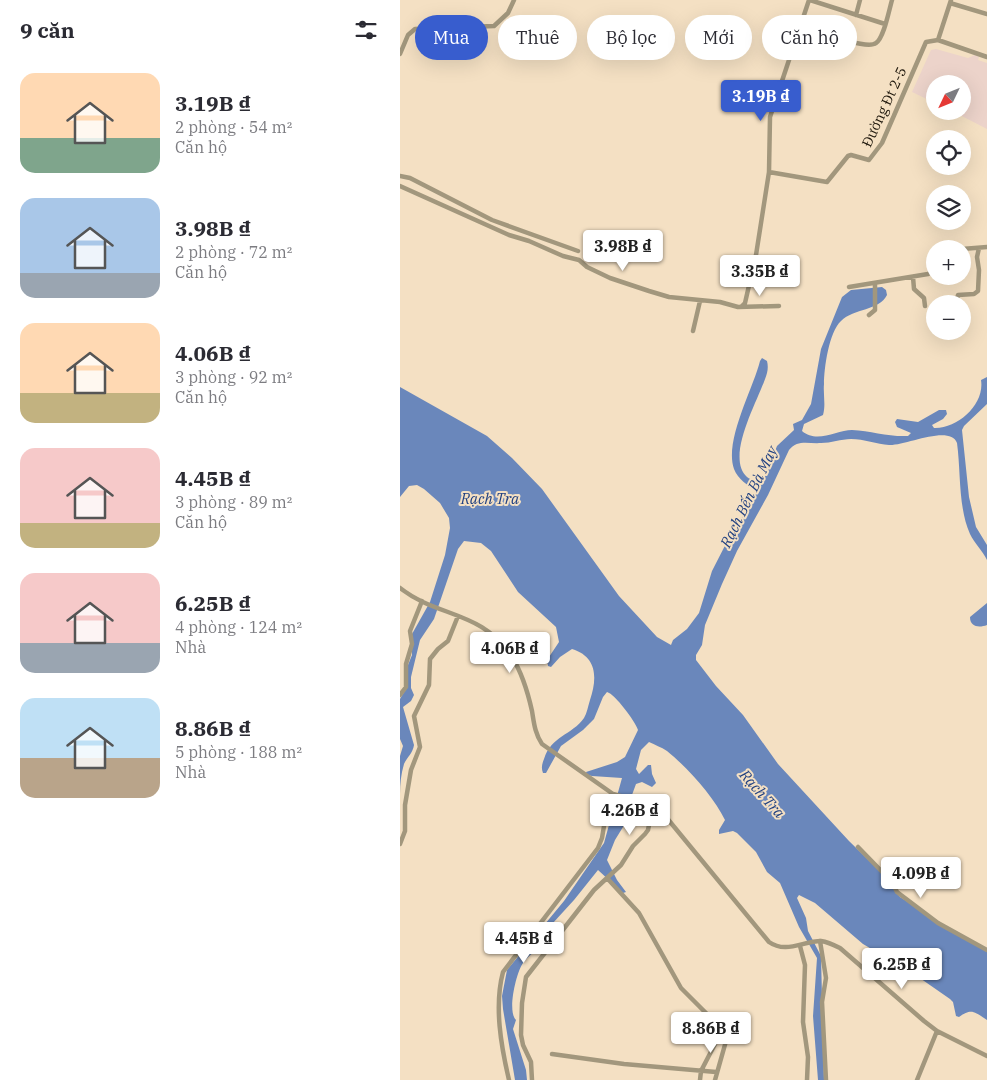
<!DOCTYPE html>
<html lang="vi">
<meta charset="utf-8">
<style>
body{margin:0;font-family:"IBM Plex Serif",serif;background:#f2f2f3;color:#2b2b33;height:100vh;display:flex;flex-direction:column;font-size:19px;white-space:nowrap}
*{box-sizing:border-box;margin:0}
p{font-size:16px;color:#7c7c81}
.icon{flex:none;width:28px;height:28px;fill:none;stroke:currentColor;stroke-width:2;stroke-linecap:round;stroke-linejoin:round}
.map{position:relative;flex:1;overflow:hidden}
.side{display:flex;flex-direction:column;background:#fff;width:400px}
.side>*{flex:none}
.guide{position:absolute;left:15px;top:15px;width:475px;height:45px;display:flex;gap:10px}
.needle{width:32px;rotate:227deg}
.fabs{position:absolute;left:526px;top:75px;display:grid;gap:10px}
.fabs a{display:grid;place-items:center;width:45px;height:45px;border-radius:50%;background:#fff;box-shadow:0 5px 20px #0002;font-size:25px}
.price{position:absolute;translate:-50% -42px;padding:0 11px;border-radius:5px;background:#fff;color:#222;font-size:16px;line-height:32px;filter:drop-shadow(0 1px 2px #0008)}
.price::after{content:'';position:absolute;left:50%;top:30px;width:15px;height:11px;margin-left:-8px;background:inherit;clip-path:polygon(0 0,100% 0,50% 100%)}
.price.on{background:#385dce;color:#fff}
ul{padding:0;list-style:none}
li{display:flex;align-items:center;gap:15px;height:125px;padding:0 20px}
li span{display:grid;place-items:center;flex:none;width:140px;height:100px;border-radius:15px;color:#555}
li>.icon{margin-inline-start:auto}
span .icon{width:60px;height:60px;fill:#fffc;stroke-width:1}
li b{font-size:21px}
h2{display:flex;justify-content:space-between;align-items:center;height:60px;padding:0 20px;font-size:21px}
.chip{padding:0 18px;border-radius:22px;background:#fff;box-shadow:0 5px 20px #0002;font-size:18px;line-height:45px}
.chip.on{background:#385dce;color:#fff}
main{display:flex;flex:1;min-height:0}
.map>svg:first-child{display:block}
.education{fill:#ecd3ca}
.water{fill:#6a87bb}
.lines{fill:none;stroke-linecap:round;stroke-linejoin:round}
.minor{stroke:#a2977d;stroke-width:4.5}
.labels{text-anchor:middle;stroke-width:4;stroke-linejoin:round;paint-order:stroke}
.street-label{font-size:14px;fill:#1d160b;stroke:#f4e0c3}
.water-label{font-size:15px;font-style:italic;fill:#204081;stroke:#f4e0c3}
</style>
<main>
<section class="side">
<h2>9 căn<svg class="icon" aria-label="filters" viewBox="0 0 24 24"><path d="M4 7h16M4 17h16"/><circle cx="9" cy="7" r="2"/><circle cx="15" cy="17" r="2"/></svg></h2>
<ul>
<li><span style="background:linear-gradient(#ffd9b3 65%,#7fa58c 0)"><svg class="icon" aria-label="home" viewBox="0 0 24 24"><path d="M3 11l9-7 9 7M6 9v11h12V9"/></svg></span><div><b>3.19B ₫</b><p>2 phòng · 54 m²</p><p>Căn hộ</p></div></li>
<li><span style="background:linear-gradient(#a9c7e8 75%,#9aa5b1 0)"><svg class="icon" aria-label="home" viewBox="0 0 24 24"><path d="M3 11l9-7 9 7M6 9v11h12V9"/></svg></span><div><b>3.98B ₫</b><p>2 phòng · 72 m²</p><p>Căn hộ</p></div></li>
<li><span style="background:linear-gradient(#ffd9b3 70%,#c2b280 0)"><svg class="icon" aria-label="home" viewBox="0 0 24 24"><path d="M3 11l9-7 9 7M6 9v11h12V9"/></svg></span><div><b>4.06B ₫</b><p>3 phòng · 92 m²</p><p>Căn hộ</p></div></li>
<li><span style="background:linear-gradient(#f6c9c9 75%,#c2b280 0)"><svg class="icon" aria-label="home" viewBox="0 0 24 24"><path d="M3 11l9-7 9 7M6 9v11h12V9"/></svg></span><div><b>4.45B ₫</b><p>3 phòng · 89 m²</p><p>Căn hộ</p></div></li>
<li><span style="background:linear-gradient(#f6c9c9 70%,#9aa5b1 0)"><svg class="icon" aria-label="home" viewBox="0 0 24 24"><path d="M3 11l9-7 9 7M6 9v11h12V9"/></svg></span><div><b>6.25B ₫</b><p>4 phòng · 124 m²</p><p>Nhà</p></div></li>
<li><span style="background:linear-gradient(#bfe0f5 60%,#b9a48a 0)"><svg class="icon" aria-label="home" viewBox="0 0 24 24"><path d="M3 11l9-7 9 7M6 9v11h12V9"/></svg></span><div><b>8.86B ₫</b><p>5 phòng · 188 m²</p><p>Nhà</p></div></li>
</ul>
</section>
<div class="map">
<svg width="587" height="1080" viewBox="0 0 587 1080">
<rect width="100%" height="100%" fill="#f4e0c3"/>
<path class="education" d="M536,49L568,58L575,55L579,57L578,60L587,63V129L552,111H562V84H535V103L512,92L531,50Z"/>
<path class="water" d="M482,287L486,290L487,295C479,311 454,308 441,321C429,332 424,368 424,384C423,394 426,405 423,415L404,424L402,431C417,444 437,430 452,430C471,431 489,437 508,436L511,433L497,427L495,422L497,419L518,422L539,410H546L547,414L543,419L532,425L534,428C558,429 585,404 581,380L587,377V404L564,426L562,430L569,497L576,527L587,545V560C583,551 574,543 570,534C558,507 561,472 557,443C550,424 505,446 489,445C477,444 464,439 451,439C441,439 431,443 421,443C408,444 398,439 389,450L368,495L337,551L322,584L305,625L302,645L296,655V660L316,686L343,715L378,764L449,841L490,881L500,897L587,952V1020C574,1012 572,1008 559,1017L556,1016L553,1002L550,999L514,974L463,944L415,903L399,895L397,898L406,918L408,931L421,956L424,1080H418L413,1016L417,958L399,927L380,883L367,872L356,852L337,833L333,831L319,834V830L325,820C314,797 287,767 267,751C261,747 255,745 249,742L241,750L236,769L239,774L248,765H251L252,774L256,783L252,787L242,782L236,784L225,814L223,827L215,840L207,860L217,880L226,892L223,893L198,870L174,900L142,935L148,946C139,947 129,955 123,963C116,973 107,1012 116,1020L113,1029L126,1070L127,1080H115L103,1009L102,996L107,970L164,901L204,843L222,778L192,776L187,775L186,772L217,762L225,757L238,730C235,721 215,694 207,692L203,697L194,719L183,730L161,746L146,773H143C141,768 142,764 144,759C151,736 172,735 184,718C187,713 188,706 190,700C197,679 198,657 172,649L160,657L151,667L148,666L147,660L159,642L156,627L118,592L91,551L81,543L64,541L58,549L34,619L20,640L11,677V688L14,695L11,701L3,707L14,745C13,753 7,757 4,764C1,774 0,784 0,794V756L3,746L0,739V699L7,687L8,665L12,655V634L30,602L45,555L50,528L49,518L40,503L24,489L17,485L9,486L0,497V387L87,436L112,458L142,489L219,596L257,637L271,645L273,640L287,629L299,613L312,571L334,528L352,504L355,492C348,484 338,480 334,469C324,441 353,389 360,361L362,358L367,361C368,365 368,369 367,373C361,396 324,456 347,477C353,482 358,479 365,476L377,446L394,430L393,424L402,420L411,404L421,349L442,297L451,290Z
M587,603V625C579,628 570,627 570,617Z"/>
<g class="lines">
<path class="minor" d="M410,0L485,24
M550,3L587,14
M456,15L460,0
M401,25C414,29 466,51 476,43C484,38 489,10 492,0
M538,40L551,0
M0,54L8,35L15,29L94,26L108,13L114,0
M369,172L427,182L448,156L451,155L469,160L482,143L526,42L538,40L587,57
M0,176L10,178L92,220L178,251
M0,186L109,235L129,241L163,256L179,260L187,267L210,278L249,291L269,297L320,302L338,307L379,306
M562,249L587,247
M513,277L514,289L524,298L525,306
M449,287L528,274L535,270
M556,303L558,295L574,294L578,291L579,270L577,257L579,248
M342,306L345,303L356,255L369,172L370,117L409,0
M469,315L475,310V283
M293,331L300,301
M0,588C38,618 82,610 112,657C122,673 128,693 132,711C134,723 135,734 142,744L213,794L257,806L369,942C386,954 403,941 421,941C428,942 434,945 440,948L524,1021L537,1031L587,1056
M0,695L6,687V664L12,644L10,631L22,601
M0,844L5,831V805L11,770L20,747L14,716L29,685L30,659L38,649L48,641L58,616
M458,847L492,882L497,892L538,923L587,950
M207,878L239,913L281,988L312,1019L317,1032L315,1044L301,1071L300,1080
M420,941L426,978L422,1002L426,1080
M400,946L405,965L403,1022L408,1057L407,1080
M152,1054L224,1064L316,1072
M109,1080C101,1046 94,1006 103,972L198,848L202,838L205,820L213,794
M132,1080L131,1062L123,1045L121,1035L122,1003L126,977L194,890L221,865L233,846L245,834L248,830L253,805
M315,1080L328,1034
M517,1080L537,1031"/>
</g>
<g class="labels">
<g class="street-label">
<text transform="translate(484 107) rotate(-65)" y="5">Đường Đt 2-5</text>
</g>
<g class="water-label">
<text transform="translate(349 497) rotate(-64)" y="5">Rạch Bến Bà May</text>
<text x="90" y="504">Rạch Tra</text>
<text transform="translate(362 794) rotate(48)" y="5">Rạch Tra</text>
</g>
</g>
</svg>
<div class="fabs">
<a><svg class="needle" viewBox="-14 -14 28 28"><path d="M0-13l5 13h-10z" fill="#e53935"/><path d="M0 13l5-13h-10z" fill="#7c7c81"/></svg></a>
<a><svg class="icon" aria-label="locate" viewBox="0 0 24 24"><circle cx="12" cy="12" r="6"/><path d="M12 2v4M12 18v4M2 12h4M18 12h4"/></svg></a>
<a><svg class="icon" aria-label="layers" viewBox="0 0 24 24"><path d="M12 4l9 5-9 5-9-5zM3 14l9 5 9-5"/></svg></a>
<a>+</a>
<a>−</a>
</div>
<b class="price on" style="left:361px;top:122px">3.19B ₫</b>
<b class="price" style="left:223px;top:272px">3.98B ₫</b>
<b class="price" style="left:360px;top:297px">3.35B ₫</b>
<b class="price" style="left:110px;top:674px">4.06B ₫</b>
<b class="price" style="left:230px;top:836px">4.26B ₫</b>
<b class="price" style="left:521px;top:899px">4.09B ₫</b>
<b class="price" style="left:124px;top:964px">4.45B ₫</b>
<b class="price" style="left:502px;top:990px">6.25B ₫</b>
<b class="price" style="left:311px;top:1054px">8.86B ₫</b>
<div class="guide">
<a class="chip on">Mua</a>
<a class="chip">Thuê</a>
<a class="chip">Bộ lọc</a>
<a class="chip">Mới</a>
<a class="chip">Căn hộ</a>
</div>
</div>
</main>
